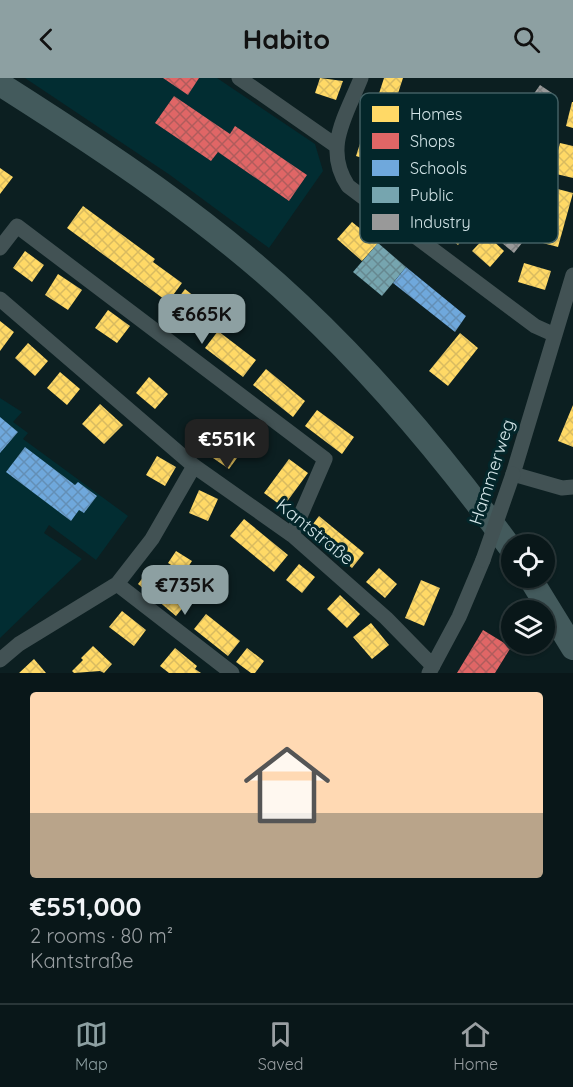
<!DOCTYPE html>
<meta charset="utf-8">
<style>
body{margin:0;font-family:Quicksand,sans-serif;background:#122022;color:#f1f3f6;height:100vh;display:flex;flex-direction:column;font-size:22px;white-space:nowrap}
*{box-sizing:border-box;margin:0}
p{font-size:20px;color:#999fa2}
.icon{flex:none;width:33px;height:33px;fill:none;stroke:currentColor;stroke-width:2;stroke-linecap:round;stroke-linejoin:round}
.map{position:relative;height:595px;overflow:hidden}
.details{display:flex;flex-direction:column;background:#091719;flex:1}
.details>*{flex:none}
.tools{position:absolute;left:501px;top:456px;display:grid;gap:12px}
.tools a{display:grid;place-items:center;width:54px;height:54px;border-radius:50%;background:#091719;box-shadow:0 2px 4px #0004,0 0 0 2px #293638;font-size:30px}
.price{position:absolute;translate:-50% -51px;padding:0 14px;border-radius:12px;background:#8da0a2;color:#111;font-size:20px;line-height:39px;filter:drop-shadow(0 2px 3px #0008)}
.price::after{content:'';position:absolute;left:50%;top:36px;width:18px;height:14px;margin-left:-9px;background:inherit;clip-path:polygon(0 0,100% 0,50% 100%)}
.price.on{background:#222;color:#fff}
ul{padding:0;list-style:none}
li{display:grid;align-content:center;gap:12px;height:318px;padding:0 30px}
li span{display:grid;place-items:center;height:186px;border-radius:6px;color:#555}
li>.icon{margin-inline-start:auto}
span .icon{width:108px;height:108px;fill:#fffc;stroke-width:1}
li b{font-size:26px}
header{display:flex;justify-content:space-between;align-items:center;height:78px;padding:0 30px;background:#8da0a2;color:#111;font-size:27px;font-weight:800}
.tabs{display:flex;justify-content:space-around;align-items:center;height:84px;border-top:2px solid #293638;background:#091719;font-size:16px;color:#999fa2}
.tabs a{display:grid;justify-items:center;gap:3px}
.tabs .on{color:#8da0a2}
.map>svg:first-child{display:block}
.built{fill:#022d32}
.homes{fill:url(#homes-cross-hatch)}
.shops{fill:url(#shops-cross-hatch)}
.schools{fill:url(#schools-cross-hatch)}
.public{fill:url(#public-cross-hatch)}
.industry{fill:url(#industry-cross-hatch)}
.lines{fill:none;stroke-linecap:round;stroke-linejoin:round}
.street{stroke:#425254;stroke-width:15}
.primary{stroke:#435a5c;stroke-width:24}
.street-bridge{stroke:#425254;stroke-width:15}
.labels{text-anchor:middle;stroke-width:6;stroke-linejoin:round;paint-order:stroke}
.street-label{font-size:18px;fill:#d3e5e8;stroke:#03262a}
.key{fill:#03262a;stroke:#415f63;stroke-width:1.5}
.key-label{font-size:16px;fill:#d3e5e8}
</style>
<header><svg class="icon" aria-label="back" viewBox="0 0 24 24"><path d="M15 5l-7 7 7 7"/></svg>Habito<svg class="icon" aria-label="search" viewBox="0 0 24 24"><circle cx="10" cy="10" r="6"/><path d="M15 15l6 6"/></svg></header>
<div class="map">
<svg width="573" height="595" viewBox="0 0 573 595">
<defs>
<pattern id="homes-cross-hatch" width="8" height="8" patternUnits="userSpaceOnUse" patternTransform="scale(1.5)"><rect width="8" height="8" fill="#ffd966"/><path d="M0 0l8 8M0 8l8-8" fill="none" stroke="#d9bb60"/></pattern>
<pattern id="shops-cross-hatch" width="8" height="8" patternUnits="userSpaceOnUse" patternTransform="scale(1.5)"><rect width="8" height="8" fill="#e06666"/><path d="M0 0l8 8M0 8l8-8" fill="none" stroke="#b05c5c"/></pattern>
<pattern id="schools-cross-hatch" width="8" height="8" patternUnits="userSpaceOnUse" patternTransform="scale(1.5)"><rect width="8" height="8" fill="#6fa8dc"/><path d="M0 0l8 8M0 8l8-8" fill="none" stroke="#638fb6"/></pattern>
<pattern id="public-cross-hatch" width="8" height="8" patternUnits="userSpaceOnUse" patternTransform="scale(1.5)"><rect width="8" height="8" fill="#76a5af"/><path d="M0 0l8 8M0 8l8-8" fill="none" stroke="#668890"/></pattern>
<pattern id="industry-cross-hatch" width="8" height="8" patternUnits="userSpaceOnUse" patternTransform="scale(1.5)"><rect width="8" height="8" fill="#999"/><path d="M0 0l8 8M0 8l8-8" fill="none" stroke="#7e8080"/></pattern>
</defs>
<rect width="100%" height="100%" fill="#0c1f21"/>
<path class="built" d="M25,0H217L315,66L323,93L269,170L170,97Z
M0,320L22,334L13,344L28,355L23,361L128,438L96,482L49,447L44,455L82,481L0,560Z"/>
<path class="homes" d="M320,0L343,3L336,22L315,15Z
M384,0H403L391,37L374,31Z
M572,24H573V50L566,48Z
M364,53L386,60L378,85L356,78Z
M560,65L573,68V100L552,95Z
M0,90L13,99L0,116Z
M550,109L573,115L558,169L535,163Z
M83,128L155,181L153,184L182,205L168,224L67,150Z
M465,136L475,144L458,167L447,158Z
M352,144L378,165L362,183L337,161Z
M487,157L504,173L490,189L472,173Z
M25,173L44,187L32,204L13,190Z
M524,185L551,193L545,212L518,204Z
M58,196L82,212L68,232L45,217Z
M185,211L215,235L200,254L170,231Z
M108,232L130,248L117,265L95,250Z
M0,243L14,254L0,273Z
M218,253L256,282L243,299L205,270Z
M460,255L478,270L448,308L429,293Z
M28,265L48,283L35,298L15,280Z
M266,291L305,323L293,339L253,307Z
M60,294L80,311L67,327L47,310Z
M149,299L168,316L155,331L136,315Z
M100,326L123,347L104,366L82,346Z
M573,327V369L558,363Z
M317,332L354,359L342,376L305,348Z
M226,355L245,369L229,391L210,378Z
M157,378L176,389L165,408L146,397Z
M289,381L308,395L283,429L264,415Z
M199,412L218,421L208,443L189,435Z
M319,438L364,475L352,490L307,454Z
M244,441L288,477L274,494L230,458Z
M176,473L192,483L184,495L168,485Z
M299,486L315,499L302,515L286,502Z
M150,490L189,522L176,538L138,506Z
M379,490L397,506L385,520L366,504Z
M421,502L440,510L424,548L405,540Z
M340,517L360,536L347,550L327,531Z
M122,533L146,552L134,568L109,549Z
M206,536L240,563L228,578L194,551Z
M371,545L389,567L372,581L353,559Z
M93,568L112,586L104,595L100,593L74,595L72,593L83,582L81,580Z
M175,570L197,588L195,591L201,595H169L160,588Z
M247,570L264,583L255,595H251L236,584Z
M34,581L46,595H19Z"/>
<path class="shops" d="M163,0H199L188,17Z
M174,18L230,56L235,48L307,97L289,123L218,74L211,83L155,45Z
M483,552L511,569L495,595H457Z"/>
<path class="schools" d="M406,189L466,238L455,254L393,205Z
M0,339L18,354L0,375Z
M25,369L75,407L78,404L97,418L84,435L79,432L71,443L6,394Z"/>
<path class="public" d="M378,165L406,189L382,218L353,194Z"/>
<path class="industry" d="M540,7L552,15L541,32L528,24Z
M510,156L522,165L514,175L502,165Z
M199,353L209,360L203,370L193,363Z"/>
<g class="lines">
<path class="street" d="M239,0L335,67
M361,0C346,38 323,70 348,108L535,248L555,257
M0,170L17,148L325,381L292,457
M573,197L513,396L562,410L573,409
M0,221L194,388L292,457L386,540L433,588
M117,506L232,595
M0,582L19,566L117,506L152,461L194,388
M429,595L459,539L483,482"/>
<path class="primary" d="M0,6C104,72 209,141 299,226C378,300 448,384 512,472
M530,500L573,570"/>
<path class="street-bridge" d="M483,482L513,396"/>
</g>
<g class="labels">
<g class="street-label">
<text transform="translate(492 394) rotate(-72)" y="6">Hammerweg</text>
<text transform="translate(315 454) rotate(39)" y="6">Kantstraße</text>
</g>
</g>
<rect x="360" y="15" width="198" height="150" rx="9" class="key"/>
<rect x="372" y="28" width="27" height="16" fill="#ffd966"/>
<rect x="372" y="55" width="27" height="16" fill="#e06666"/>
<rect x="372" y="82" width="27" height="16" fill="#6fa8dc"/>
<rect x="372" y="109" width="27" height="16" fill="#76a5af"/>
<rect x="372" y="136" width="27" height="16" fill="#999"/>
<g class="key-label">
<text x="410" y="42">Homes</text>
<text x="410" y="69">Shops</text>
<text x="410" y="96">Schools</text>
<text x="410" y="123">Public</text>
<text x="410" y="150">Industry</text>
</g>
</svg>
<div class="tools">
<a><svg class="icon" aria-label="locate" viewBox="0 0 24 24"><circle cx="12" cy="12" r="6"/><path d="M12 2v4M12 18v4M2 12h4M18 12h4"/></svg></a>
<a><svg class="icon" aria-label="layers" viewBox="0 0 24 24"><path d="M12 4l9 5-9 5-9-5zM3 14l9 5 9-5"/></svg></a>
</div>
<b class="price" style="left:202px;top:267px">€665K</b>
<b class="price on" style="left:227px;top:392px">€551K</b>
<b class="price" style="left:185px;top:538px">€735K</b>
</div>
<section class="details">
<ul>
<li><span style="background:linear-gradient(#ffd9b3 65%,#b9a48a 0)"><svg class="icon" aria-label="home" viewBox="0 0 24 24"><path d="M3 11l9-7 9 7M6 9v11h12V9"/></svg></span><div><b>€551,000</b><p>2 rooms · 80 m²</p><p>Kantstraße</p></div></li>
</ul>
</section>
<nav class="tabs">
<a class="on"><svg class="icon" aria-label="map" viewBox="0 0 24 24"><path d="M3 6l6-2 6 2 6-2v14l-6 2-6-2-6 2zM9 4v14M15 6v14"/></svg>Map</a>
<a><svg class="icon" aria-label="saved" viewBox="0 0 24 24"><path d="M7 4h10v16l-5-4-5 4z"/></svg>Saved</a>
<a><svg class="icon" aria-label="home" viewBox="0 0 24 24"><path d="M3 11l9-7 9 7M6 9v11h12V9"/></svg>Home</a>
</nav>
